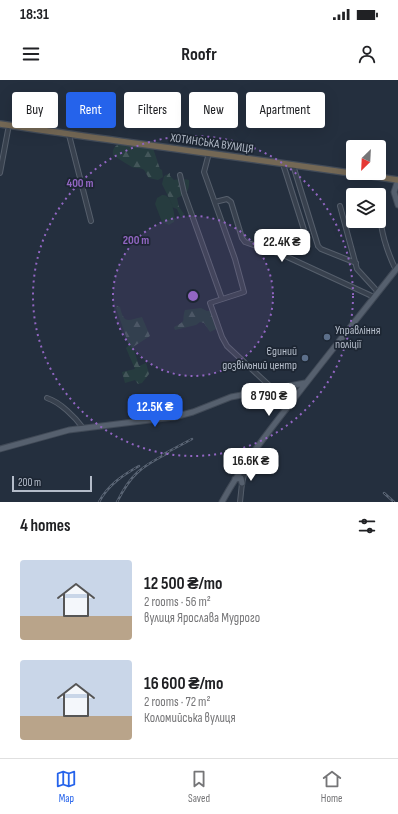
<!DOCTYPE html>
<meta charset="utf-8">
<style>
body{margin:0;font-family:"Sofia Sans Condensed",sans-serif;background:#f2f2f2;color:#202124;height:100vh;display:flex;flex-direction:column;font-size:15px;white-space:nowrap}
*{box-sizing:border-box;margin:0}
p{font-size:13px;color:#757577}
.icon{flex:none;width:22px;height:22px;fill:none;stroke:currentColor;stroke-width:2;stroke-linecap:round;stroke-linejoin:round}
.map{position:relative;height:422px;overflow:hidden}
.details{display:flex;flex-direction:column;background:#fff;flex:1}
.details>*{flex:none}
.top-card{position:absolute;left:12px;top:12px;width:374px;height:36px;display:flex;gap:8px}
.needle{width:26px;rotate:204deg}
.buttons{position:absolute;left:346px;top:60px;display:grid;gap:8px}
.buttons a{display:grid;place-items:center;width:40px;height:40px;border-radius:4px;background:#fff;box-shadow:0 4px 16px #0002;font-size:20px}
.scale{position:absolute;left:12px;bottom:10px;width:80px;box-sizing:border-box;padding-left:4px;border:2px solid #b4bcc9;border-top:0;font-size:11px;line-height:14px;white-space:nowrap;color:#b4bcc9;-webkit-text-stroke:3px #1d2633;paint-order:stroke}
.price{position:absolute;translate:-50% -34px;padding:0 9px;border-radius:8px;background:#fff;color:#222;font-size:13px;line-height:26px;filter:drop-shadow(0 1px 2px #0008)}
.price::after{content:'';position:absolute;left:50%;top:24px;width:12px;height:9px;margin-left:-6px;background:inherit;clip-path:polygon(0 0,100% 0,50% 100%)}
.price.active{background:#2563eb;color:#fff}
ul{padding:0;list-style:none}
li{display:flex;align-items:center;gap:12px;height:100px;padding:0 20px}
li span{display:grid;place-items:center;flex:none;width:112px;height:80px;border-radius:4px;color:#555}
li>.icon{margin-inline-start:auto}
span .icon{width:48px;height:48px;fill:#fffc;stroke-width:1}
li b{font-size:17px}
h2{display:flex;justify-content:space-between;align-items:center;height:48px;padding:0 20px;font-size:17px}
.chip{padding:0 14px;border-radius:4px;background:#fff;box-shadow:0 4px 16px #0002;font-size:14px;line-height:36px}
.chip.active{background:#2563eb;color:#fff}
.status{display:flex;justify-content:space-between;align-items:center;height:28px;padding:0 20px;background:#fff;direction:ltr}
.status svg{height:11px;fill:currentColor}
header{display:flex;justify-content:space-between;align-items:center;height:52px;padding:0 20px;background:#fff;font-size:18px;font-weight:700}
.menu{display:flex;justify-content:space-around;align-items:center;height:56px;border-top:1px solid #e0e0e0;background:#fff;font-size:11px;color:#757577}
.menu a{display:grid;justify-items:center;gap:2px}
.menu .active{color:#2563eb}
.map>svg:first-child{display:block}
.forest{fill:url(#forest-firs)}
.pitch{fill:#263c3f}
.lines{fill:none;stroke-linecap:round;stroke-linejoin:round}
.minor-casing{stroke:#565f6c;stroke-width:6}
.major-casing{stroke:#414a57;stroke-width:7}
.highway-casing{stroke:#434c59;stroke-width:8}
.minor{stroke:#38414e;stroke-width:4}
.major{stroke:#56606e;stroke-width:5}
.highway{stroke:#746855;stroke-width:5.5}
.rail-casing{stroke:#5a6575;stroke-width:2.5}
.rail{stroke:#1d2633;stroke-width:1;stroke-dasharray:3;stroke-linecap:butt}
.ring{fill:none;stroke:#9266c3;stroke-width:2;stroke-dasharray:2 4}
.service-dot{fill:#5c6f8a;stroke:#1d2633;stroke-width:1.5}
.labels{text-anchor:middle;stroke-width:3.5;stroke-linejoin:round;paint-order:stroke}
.street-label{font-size:12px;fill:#b4bcc9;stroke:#1d2633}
.poi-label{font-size:12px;fill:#b4bcc9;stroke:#1d2633;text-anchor:start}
.centre{fill:#9266c3;stroke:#1d2633;stroke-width:2}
.ring-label{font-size:12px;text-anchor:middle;font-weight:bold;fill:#9266c3;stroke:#1d2633;stroke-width:3.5;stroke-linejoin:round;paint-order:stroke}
</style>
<div class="status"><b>18:31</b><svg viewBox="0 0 49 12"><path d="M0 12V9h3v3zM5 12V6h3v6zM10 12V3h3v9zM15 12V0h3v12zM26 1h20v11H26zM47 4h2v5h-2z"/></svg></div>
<header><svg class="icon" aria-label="menu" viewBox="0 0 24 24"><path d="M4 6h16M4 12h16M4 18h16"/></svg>Roofr<svg class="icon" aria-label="person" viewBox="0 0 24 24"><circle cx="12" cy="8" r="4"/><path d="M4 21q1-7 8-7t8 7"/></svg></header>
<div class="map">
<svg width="398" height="422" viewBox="0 0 398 422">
<defs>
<pattern id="forest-firs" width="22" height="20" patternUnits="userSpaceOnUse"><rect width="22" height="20" fill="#263c3f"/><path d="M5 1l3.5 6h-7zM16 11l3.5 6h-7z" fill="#435659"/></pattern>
</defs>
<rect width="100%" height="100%" fill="#242f3e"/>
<path class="forest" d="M119,64L153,68L160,89L162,90L163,97L158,100L149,98C147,96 146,92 144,90C140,87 135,89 132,87C127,84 117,78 113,75C112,69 115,66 119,64Z
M170,93V96L174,100L179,99L180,100L179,103L183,106L185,105L184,99L189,100C190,110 186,115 177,118L179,127L184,134L181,138L177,129L172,127L169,118L162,104L164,96Z
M117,226L120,227C124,245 128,240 142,237L150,256L133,267L139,286L146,283L149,294L142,303L138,304L135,300L125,303L122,292L135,289L126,268L129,265L116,228Z
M201,228L207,231H211L219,249H216L210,252L204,243L200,242L196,245L175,250L174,247C188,240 181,242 185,230Z"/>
<path class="pitch" d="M162,115C164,115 166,115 168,117C172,121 176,137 174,142L169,145L162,142L155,124L157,118Z"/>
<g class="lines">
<g class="minor-casing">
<path id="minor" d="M69,55L91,141
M209,73L204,92L235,179L244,212L210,223L222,257L227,266L273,309
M283,84L305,153
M293,85L318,166L321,169L356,183
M0,93L8,50
M180,95L184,113L222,219
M215,122L227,119L231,122L242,158L245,162L283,175L374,217
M340,126L357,189L378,212
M382,129C377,145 389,176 396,190
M47,318C60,322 75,337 83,348
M240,422L242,403L247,383"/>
</g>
<g class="major-casing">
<path id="major" d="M398,100L394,112L398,125
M0,369L69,350L174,337L193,332L231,317L305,303
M235,399L241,398L242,403
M222,422C241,387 265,356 290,324C325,278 362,233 398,187"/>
</g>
<g class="highway-casing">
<path id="highway" d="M0,44C132,64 266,80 398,100"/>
</g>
<use href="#minor" class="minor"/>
<use href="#major" class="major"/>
<use href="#highway" class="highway"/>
<g class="rail-casing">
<path id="rail" d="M162,375L192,359
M384,413L394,422
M99,422C108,405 123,395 139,386
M117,422C131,394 141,387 168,373"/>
</g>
<use href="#rail" class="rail"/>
</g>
<circle cx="193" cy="216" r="80" fill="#9266c3" fill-opacity=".12"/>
<g class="ring">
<circle cx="193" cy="216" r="80"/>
<circle cx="193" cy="216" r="160"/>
</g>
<g class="service-dot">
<circle cx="327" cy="257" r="4"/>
<circle cx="305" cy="278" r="4"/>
</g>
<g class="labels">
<g class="street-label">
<text transform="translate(212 63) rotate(8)" y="4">ХОТИНСЬКА ВУЛИЦЯ</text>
</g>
<g class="poi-label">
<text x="335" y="254">Управління<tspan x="335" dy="14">поліції</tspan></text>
<text x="297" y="275" text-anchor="end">Єдиний<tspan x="297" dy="14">дозвільний центр</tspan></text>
</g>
</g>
<circle cx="193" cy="216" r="6" class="centre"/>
<g class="ring-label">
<text x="80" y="107">400 m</text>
<text x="136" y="164">200 m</text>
</g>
</svg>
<div class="buttons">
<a><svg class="needle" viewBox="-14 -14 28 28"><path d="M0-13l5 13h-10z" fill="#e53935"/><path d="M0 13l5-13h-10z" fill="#757577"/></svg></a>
<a><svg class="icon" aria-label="layers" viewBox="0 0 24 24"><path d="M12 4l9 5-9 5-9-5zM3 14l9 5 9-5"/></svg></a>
</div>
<div class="scale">200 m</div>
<b class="price" style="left:282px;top:183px">22.4K ₴</b>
<b class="price" style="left:269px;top:337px">8 790 ₴</b>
<b class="price active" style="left:155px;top:348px">12.5K ₴</b>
<b class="price" style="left:251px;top:402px">16.6K ₴</b>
<div class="top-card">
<a class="chip">Buy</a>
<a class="chip active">Rent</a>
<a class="chip">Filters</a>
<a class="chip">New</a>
<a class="chip">Apartment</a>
</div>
</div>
<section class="details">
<h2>4 homes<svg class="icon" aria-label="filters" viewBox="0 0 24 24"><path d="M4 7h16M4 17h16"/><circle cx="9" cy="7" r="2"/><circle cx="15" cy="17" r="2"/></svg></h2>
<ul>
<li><span style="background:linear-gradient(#c9d6e8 70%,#b9a48a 0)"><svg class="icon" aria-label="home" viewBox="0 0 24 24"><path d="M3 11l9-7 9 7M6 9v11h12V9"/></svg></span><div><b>12 500 ₴/mo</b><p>2 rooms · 56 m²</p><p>вулиця Ярослава Мудрого</p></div></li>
<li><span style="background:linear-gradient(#c9d6e8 70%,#b9a48a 0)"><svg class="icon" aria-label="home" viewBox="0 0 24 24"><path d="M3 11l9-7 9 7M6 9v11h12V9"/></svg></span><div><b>16 600 ₴/mo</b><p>2 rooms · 72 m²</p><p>Коломийська вулиця</p></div></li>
</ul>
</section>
<nav class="menu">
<a class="active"><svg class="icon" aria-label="map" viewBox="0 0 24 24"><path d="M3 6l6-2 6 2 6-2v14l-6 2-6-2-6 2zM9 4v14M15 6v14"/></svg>Map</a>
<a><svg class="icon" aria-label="saved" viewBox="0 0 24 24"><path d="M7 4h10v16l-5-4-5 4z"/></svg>Saved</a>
<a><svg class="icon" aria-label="home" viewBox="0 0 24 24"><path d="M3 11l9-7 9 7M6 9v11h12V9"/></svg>Home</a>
</nav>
